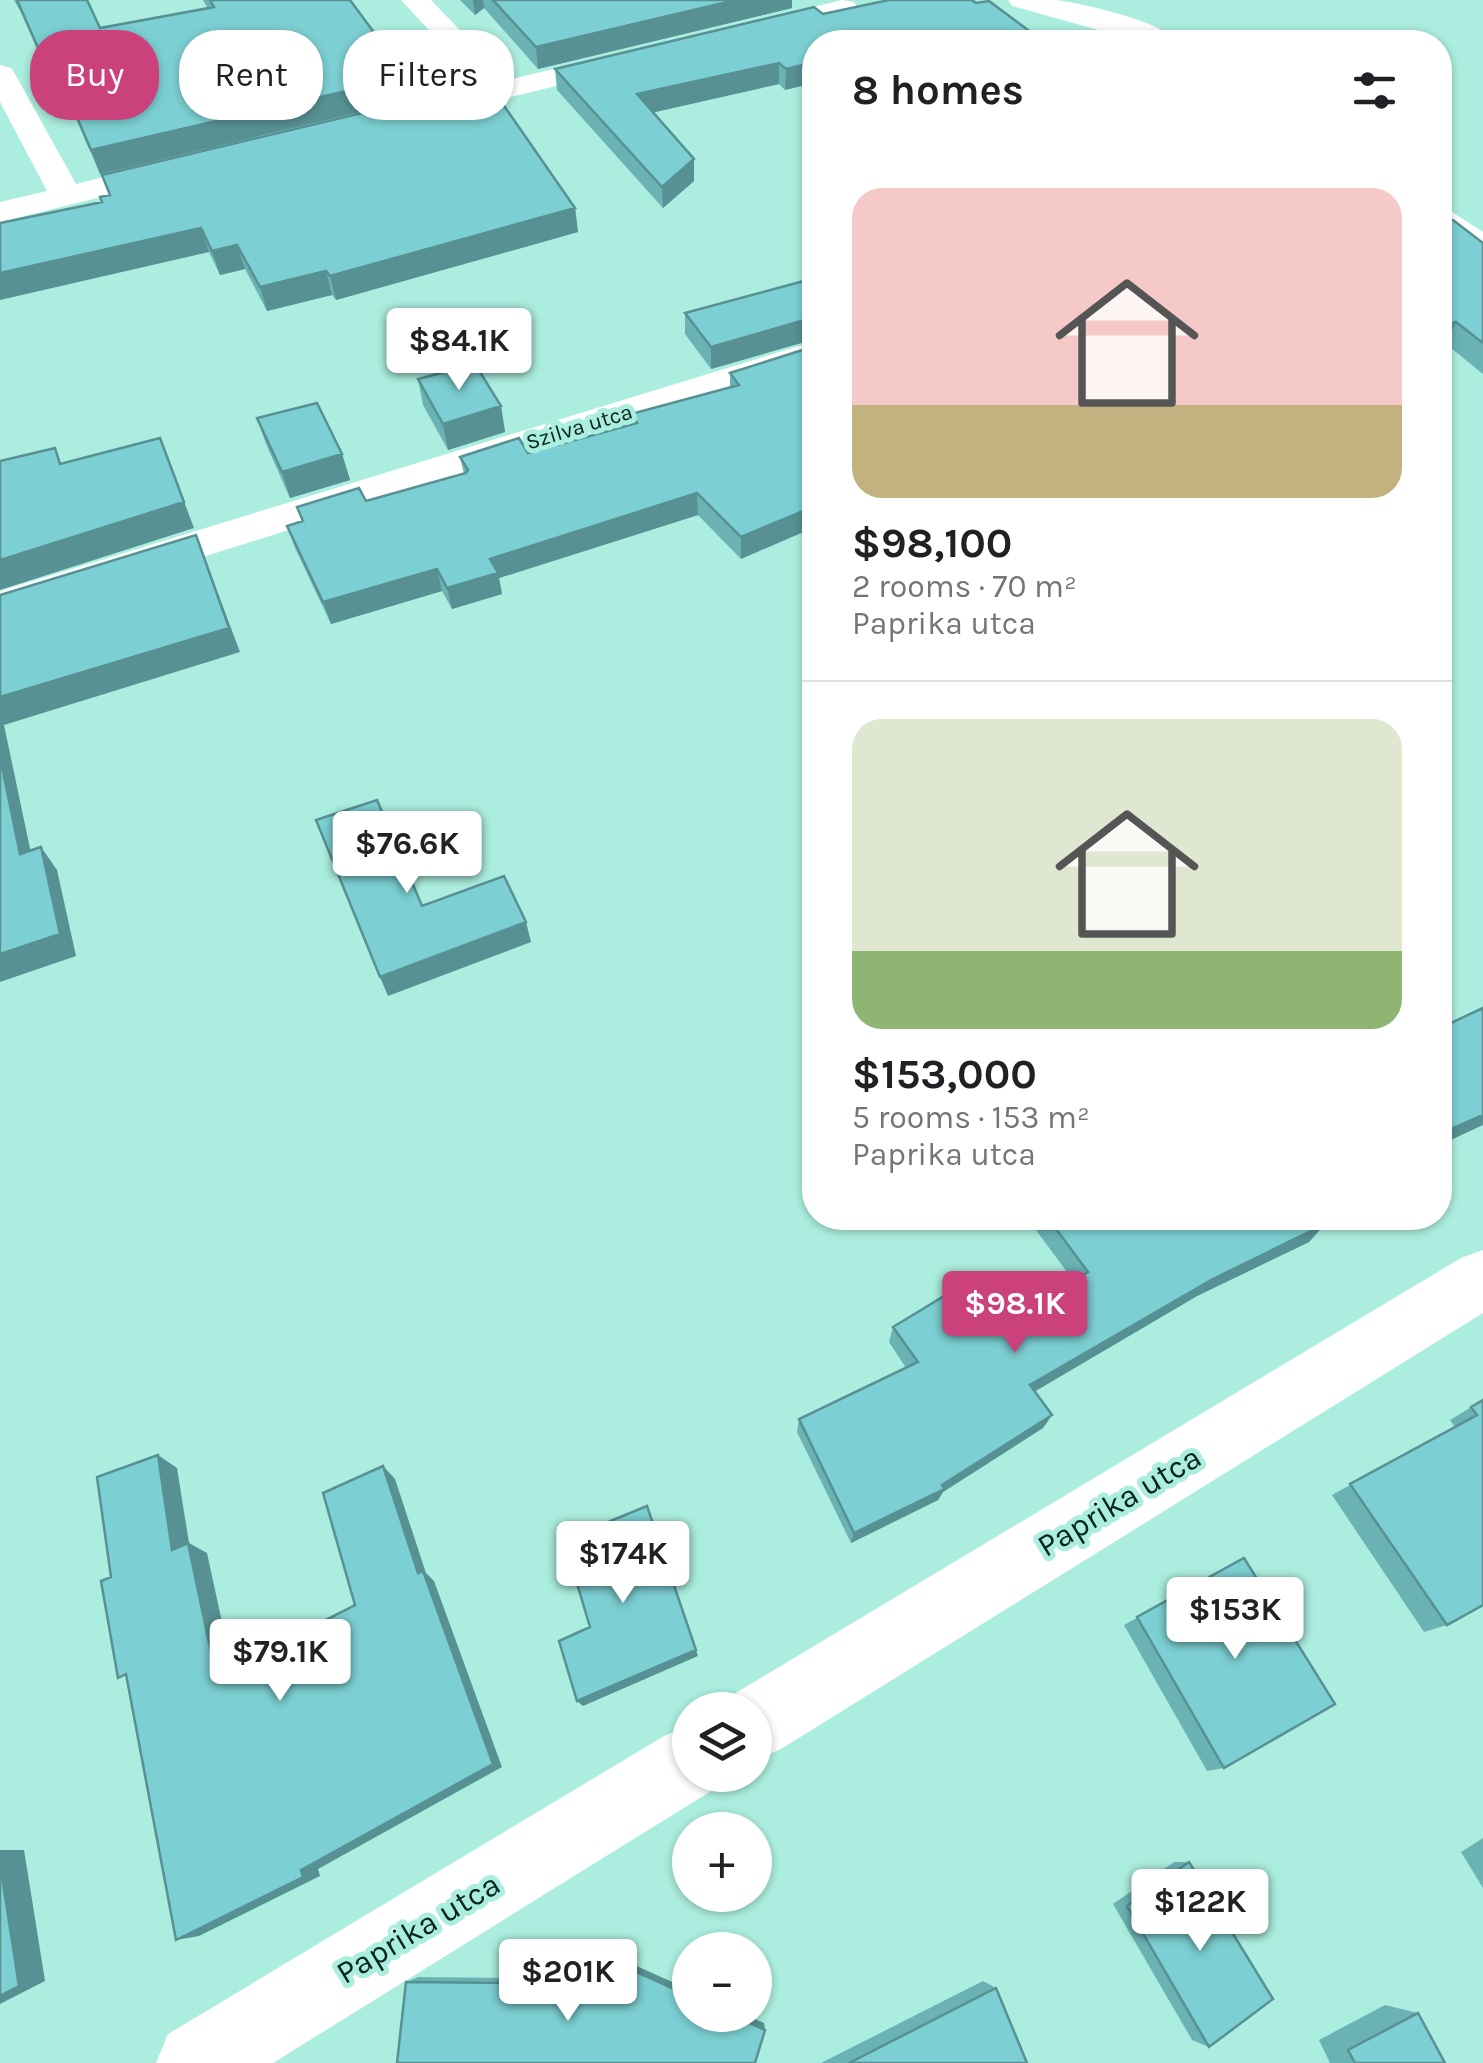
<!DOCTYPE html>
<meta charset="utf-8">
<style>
body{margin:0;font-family:Karla,sans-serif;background:#f2f2f2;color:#202124;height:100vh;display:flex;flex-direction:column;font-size:38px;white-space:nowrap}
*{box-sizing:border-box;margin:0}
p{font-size:32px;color:#757577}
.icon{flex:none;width:55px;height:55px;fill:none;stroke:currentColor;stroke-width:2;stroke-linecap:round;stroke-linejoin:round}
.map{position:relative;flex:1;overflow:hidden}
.details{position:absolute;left:802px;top:30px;width:650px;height:1200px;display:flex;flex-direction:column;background:#fff;border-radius:40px;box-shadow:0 2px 8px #0004}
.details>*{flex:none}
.hud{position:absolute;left:30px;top:30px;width:622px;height:90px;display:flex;gap:20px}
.fabs{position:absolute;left:672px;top:1692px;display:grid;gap:20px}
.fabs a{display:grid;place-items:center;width:100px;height:100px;border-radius:50%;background:#fff;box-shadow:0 2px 8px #0004;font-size:50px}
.price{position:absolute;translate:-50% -85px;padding:0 22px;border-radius:10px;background:#fff;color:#222;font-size:32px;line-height:65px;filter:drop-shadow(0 2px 5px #0008)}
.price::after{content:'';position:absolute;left:50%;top:60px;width:30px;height:22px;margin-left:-15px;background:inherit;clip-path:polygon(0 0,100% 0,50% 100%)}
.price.on{background:#ca417b;color:#fff}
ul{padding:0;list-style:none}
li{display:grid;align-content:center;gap:20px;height:530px;padding:0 50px}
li+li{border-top:2px solid #e0e0e0}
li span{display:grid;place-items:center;height:310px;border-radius:30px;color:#555}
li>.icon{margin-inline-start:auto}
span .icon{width:180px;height:180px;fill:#fffc;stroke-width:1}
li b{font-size:42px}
h2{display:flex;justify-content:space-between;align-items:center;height:120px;padding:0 50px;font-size:42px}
.chip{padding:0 35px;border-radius:40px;background:#fff;box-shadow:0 2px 8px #0004;font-size:35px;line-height:90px}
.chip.on{background:#ca417b;color:#fff}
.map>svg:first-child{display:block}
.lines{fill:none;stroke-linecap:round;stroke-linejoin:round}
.street{fill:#fff;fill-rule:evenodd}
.wall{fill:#6bb2b5}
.shaded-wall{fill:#579193}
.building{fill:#7ccfd2;stroke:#579193;stroke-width:2.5}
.labels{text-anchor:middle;stroke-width:10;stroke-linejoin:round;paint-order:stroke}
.far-street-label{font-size:22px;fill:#092520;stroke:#abedde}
.near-street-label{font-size:32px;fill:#092520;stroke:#abedde}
</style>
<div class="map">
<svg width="1483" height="2063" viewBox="0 0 1483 2063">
<rect width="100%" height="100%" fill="#abedde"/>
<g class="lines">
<path class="street" d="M401,0H431L508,80L627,51L637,54L642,60L637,66L356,135L345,133L340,126L345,119L481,86Z
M842,0L854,2L858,8L854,14L750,40L740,37L736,31L740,25Z
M1008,0C1024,0 1041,0 1057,0C1084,4 1162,21 1178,42H1141L1012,6Z
M0,65L11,68L15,74L76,184L180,158L191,161L196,168L191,175L0,222V202L47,191L0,102Z
M1440,209L1452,212L1483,232V257L1471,254L1440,234Z
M815,341V364L0,621V591Z
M1483,1250V1313L781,1749L755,1760V1710H724L729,1697L1461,1258Z
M690,1725V1775H722L716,1788L273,2063H156L168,2034L664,1736Z"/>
</g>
<path class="wall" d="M14,0H87L100,28L208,9L203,0H350L411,100L100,174L69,102L61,103L22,14Z
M460,0H792V8L538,69L484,8L475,15Z
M815,42L785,90L779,84L653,112L694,181L663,208L557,90L555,69Z
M432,116L575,208L578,232L336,300L332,295L267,311L245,269L220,275L209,252L109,195L102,175Z
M1440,223L1483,243V374L1446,344L1440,346Z
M815,278V339L711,369L685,334V313Z
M815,346L741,559L698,515L499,578L502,594L452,609L442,591L331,624L295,548L287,526L302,522L297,507L366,501L464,474L460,457L528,453L632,424L631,414L730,387V373Z
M418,379L501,406L505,432L448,450L423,405Z
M257,418L342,454L350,480L290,498L266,444Z
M1027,1218H1335L1324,1223L1325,1224L1309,1242L1197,1296L1035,1391L1052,1415L1043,1428L943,1492L938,1500L851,1543L797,1432L799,1419L906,1368L889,1342L893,1327L990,1329L1073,1280Z
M1483,1400L1447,1625L1424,1632L1332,1495L1455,1427L1450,1420Z
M1244,1558L1224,1768L1207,1771L1124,1625Z
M1483,1838V1888L1461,1852Z
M1174,1862H1189L1209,2047L1192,2040L1113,1904Z
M616,1957L690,1990V2015H745L764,2023L765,2030L755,2063H397L406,1982L418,1977L606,1979L612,1961Z
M983,1981L996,1988L1027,2063H821Z
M1385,2005L1418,2013L1445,2063H1330L1319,2040Z"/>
<path class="shaded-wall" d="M473,0H483L484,8L475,15Z
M736,0H792V8L538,69L536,47Z
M815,62V83L785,90L786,69Z
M779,63V84L638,116L637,94Z
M407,77L411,100L100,174L91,150Z
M60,78L69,102L61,103L52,80Z
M694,159V181L663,208L662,187Z
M575,208L578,232L336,300L330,276Z
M201,228L209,252L0,300V273Z
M237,245L245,269L220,275L212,251Z
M326,271L332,295L267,311L260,287Z
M815,317V339L711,369V347Z
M1456,322L1446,344L1440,346V341L1447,325Z
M501,406L505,432L448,450L443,424Z
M160,438L194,528L0,590V560Z
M342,454L350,480L290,498L282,472Z
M697,493L698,515L499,578L502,594L452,609L447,588L490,559Z
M815,506V527L741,559V537Z
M196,535L240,652L4,725L36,877L20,854L0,757V697Z
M437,569L442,591L331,624L323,602Z
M41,847L57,870L76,956L0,982V954Z
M526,922L531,942L388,996L380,977Z
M1483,1115V1125L1440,1145V1134Z
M1317,1218H1335L1303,1233Z
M1325,1224L1309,1242L1197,1296L1022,1399L1030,1385L1211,1280Z
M1052,1415L1043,1428L943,1492L938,1500L851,1543L854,1533L942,1485Z
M158,1455L177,1468L189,1543L207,1553L235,1682L216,1676L172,1550Z
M383,1466L395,1479L426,1573L434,1581L502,1767L318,1869L320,1876L199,1936L176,1940L301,1870L418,1573Z
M696,1650L698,1656L583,1706L577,1701Z
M0,1850H24L45,1981L0,2004Z
M616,1957L690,1990V1996L612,1961Z
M732,2015H745L764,2023L765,2030Z"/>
<path class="building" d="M17,0H87L100,28L214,7L210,0H350L407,77L91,150L60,78L52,80Z
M493,0H736L536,47Z
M889,0H972L976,3L989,1L1044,42H815V62L786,69L779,63L637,94L694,159L662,187L555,69L814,7L823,14Z
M421,99L432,116L500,100L575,208L330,276L326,271L260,287L237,245L212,251L201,228L0,273V223L102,202L100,197L110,195L102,175Z
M1453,220L1483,243V343L1456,322L1447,325L1440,319V223Z
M815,278V317L711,347L685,313Z
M815,346V506L741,537L697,493L490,559L498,573L447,588L437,569L323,602L287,526L303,521L297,507L359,488L366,501L466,473L468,470L460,457L519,438L528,453L637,423L631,414L739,385L730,373Z
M475,364L501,406L443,424L418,379Z
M317,403L342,454L282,472L257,418Z
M160,438L184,502L0,560V461L55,448L60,464Z
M196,535L229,628L0,697V595Z
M0,757L20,854L41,847L60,934L0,954Z
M377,800L422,906L504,876L526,922L380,977L316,820Z
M1483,1008V1115L1440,1134V1028Z
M1048,1218H1320L1325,1224L1211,1280L1030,1385L1052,1415L942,1485L944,1489L854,1533L799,1419L918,1362L893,1327L959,1287L990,1329L1088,1272Z
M1483,1400V1605L1447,1625L1350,1484L1477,1415L1471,1407Z
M158,1455L172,1550L188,1543L216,1676L355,1605L323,1493L383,1466L418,1573L423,1571L493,1764L301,1870L303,1877L176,1940L126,1674L118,1678L101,1581L111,1577L97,1477Z
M647,1506L696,1650L577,1701L559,1641L590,1627L564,1540Z
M1244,1558L1335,1704L1224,1768L1137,1617Z
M1189,1862L1273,1999L1209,2047L1127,1906Z
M0,1864L19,1986L0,1996Z
M612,1961L690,1996V2015H732L765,2030L755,2063H397L406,1982L604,1984Z
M996,1988L1027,2063H849Z
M1418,2013L1445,2063H1355L1348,2050Z"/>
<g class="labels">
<g class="far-street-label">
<text transform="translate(579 426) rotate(-17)" y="8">Szilva utca</text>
</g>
<g class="near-street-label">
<text transform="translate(1119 1501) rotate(-31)" y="11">Paprika utca</text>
<text transform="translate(418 1928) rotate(-31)" y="11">Paprika utca</text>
</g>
</g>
</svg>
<div class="fabs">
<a><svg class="icon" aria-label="layers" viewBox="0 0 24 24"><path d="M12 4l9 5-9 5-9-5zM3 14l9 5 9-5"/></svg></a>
<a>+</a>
<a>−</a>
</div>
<b class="price" style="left:459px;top:393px">$84.1K</b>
<b class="price" style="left:407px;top:896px">$76.6K</b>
<b class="price on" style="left:1015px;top:1356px">$98.1K</b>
<b class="price" style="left:623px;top:1606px">$174K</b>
<b class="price" style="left:1235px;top:1662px">$153K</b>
<b class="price" style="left:280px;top:1704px">$79.1K</b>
<b class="price" style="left:1200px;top:1954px">$122K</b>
<b class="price" style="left:568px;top:2024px">$201K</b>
<div class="hud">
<a class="chip on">Buy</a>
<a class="chip">Rent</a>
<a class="chip">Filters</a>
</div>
<section class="details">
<h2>8 homes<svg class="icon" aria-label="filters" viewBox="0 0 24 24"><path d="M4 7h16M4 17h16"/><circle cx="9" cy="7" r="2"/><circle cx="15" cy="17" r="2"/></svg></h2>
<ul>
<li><span style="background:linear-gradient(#f6c9c9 70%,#c2b280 0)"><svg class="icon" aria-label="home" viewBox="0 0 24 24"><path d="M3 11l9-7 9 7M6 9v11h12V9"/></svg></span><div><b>$98,100</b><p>2 rooms · 70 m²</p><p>Paprika utca</p></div></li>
<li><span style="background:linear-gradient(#dfe7d0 75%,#8fb573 0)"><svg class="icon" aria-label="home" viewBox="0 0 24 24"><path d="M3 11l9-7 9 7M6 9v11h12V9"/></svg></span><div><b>$153,000</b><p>5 rooms · 153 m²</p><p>Paprika utca</p></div></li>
</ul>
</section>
</div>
